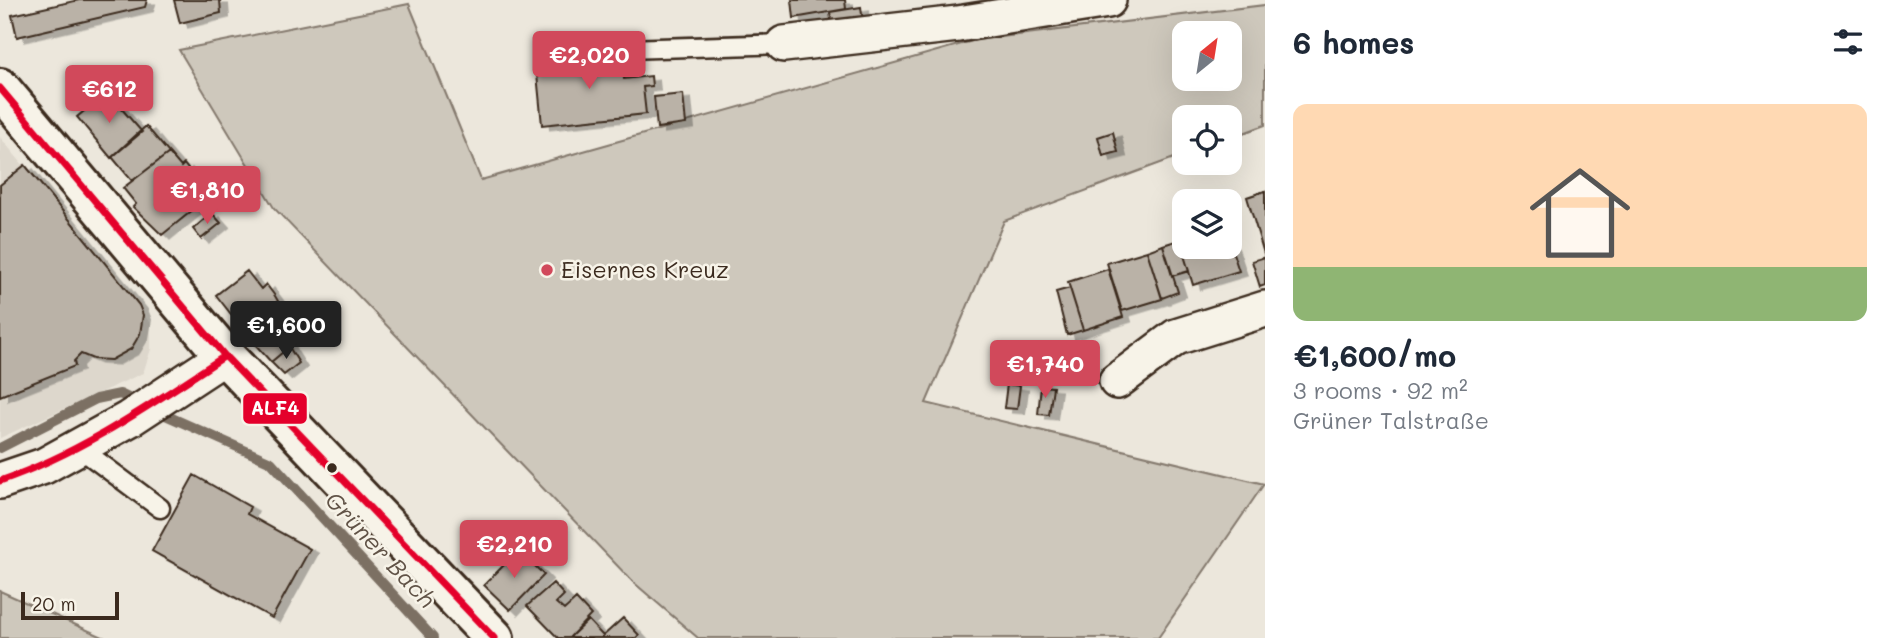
<!DOCTYPE html>
<meta charset="utf-8">
<style>
body{margin:0;font-family:Mali,sans-serif;background:#f2f2f3;color:#1f2937;height:100vh;display:flex;flex-direction:column;font-size:26px;white-space:nowrap}
*{box-sizing:border-box;margin:0}
p{font-size:23px;color:#747a83}
.icon{flex:none;width:38px;height:38px;fill:none;stroke:currentColor;stroke-width:2;stroke-linecap:round;stroke-linejoin:round}
.map{position:relative;flex:1;overflow:hidden}
.drawer{display:flex;flex-direction:column;background:#fff;width:630px}
.drawer>*{flex:none}
.needle{width:46px;rotate:30deg}
.tools{position:absolute;left:1172px;top:21px;display:grid;gap:14px}
.tools a{display:grid;place-items:center;width:70px;height:70px;border-radius:14px;background:#fff;box-shadow:0 7px 28px #0002;font-size:35px}
.scale{position:absolute;left:21px;bottom:18px;width:98px;box-sizing:border-box;padding-left:7px;border:4px solid #3b2a1e;border-top:0;font-size:19px;line-height:24px;white-space:nowrap;color:#3b2a1e;-webkit-text-stroke:5px #f7f3e8;paint-order:stroke}
.price{position:absolute;translate:-50% -60px;padding:0 16px;border-radius:7px;background:#d1495b;color:#fff;font-size:23px;line-height:46px;filter:drop-shadow(0 2px 4px #0008)}
.price::after{content:'';position:absolute;left:50%;top:42px;width:21px;height:16px;margin-left:-10px;background:inherit;clip-path:polygon(0 0,100% 0,50% 100%)}
.price.on{background:#222;color:#fff}
ul{padding:0;list-style:none}
li{display:grid;align-content:center;gap:14px;height:371px;padding:0 28px}
li+li{border-top:2px solid #e0e1e3}
li span{display:grid;place-items:center;height:217px;border-radius:14px;color:#555}
li>.icon{margin-inline-start:auto}
span .icon{width:126px;height:126px;fill:#fffc;stroke-width:1}
li b{font-size:30px}
h2{display:flex;justify-content:space-between;align-items:center;height:84px;padding:0 28px;font-size:30px}
main{display:flex;flex:1;min-height:0}
.map>svg:first-child{display:block}
.built{fill:#ddd7cc}
.green{fill:#cec8bc;stroke:#84796d;stroke-width:2;fill-rule:evenodd}
.lines{fill:none;stroke-linecap:round;stroke-linejoin:round}
.stream{stroke:#7c7064;stroke-width:10}
.building{fill:#bab2a7;stroke:#3b2a1e;stroke-width:2;filter:url(#shadow)}
.service-casing{stroke:#3b2a1e;stroke-width:23}
.minor-casing{stroke:#3b2a1e;stroke-width:40}
.secondary-casing{stroke:#3b2a1e;stroke-width:44}
.service{stroke:#f7f3e8;stroke-width:18}
.minor{stroke:#f7f3e8;stroke-width:35}
.secondary{stroke:#f7f3e8;stroke-width:38}
.bus-1-casing{stroke:#f7f3e8;stroke-width:12}
.bus-1{stroke:#e4002b;stroke-width:7}
.poi-dot{fill:#d1495b;stroke:#f7f3e8;stroke-width:2.5}
.bus-dot{fill:#3b2a1e;stroke:#f7f3e8;stroke-width:2.5}
.labels{text-anchor:middle;stroke-width:5;stroke-linejoin:round;paint-order:stroke}
.poi-label{font-size:23px;fill:#3b2a1e;stroke:#f7f3e8;text-anchor:start}
.water-label{font-size:24px;font-style:italic;fill:#615347;stroke:#f7f3e8}
.line-badge{stroke:#f7f3e8;stroke-width:2.5}
.badge-label{font-size:19px;text-anchor:middle;font-weight:bold;fill:#fff}
</style>
<main>
<div class="map">
<svg width="1265" height="638" viewBox="0 0 1265 638">
<defs>
<filter id="shadow"><feDropShadow dx="8" dy="4.5" stdDeviation="0" flood-color="#0004"/></filter>
</defs>
<rect width="100%" height="100%" fill="#ece7dc"/>
<filter id="ink" filterUnits="userSpaceOnUse"><feTurbulence type="fractalNoise" baseFrequency=".0143" numOctaves="2"/><feDisplacementMap in="SourceGraphic" scale="14" xChannelSelector="R" yChannelSelector="G"/><feConvolveMatrix kernelMatrix="1 2 1 2 8 2 1 2 1" color-interpolation-filters="sRGB"/></filter>
<g filter="url(#ink)">
<path class="built" d="M0,137L139,305L143,315L151,323V349L143,373L0,438Z"/>
<path class="green" d="M409,4L481,180L976,40L1265,5V125L1230,138V117H1185V154L1004,221L926,403L1264,484L1158,638H698L632,581L274,208L179,50ZM1185,33H1230V79H1185Z
M0,591L105,638H0Z"/>
<g class="lines">
<path class="stream" d="M154,410L271,462L433,638
M0,448L96,399L120,394L141,404"/>
</g>
<path class="building" d="M79,0H147L145,7L17,37L12,15Z
M174,0H220L221,13L180,23Z
M792,0H845L846,9L794,18Z
M861,7L863,22L832,27L830,12Z
M621,55L624,79L651,76L652,86L643,87L646,114L542,125L536,64Z
M100,73L112,87L89,107L76,92Z
M107,92L142,132L111,158L77,117Z
M683,94L686,124L657,128L654,97Z
M146,126L169,153L132,181L112,157Z
M1113,132L1118,152L1103,156L1098,137Z
M169,153L181,167L184,164L210,196L162,235L133,207L136,204L123,188Z
M25,165L139,305L143,315L140,334L131,349L111,360L93,359L81,354L74,361L75,366L0,396V185Z
M1265,191V257L1247,197Z
M212,213L221,223L201,239L193,229Z
M1185,222V247H1230V244L1239,271L1193,285L1175,225Z
M1179,240L1189,271L1172,276L1163,245Z
M1163,245L1178,292L1162,298L1147,251Z
M1147,251L1162,299L1122,311L1107,263Z
M1265,257V285L1260,287L1252,261Z
M1108,269L1123,317L1083,330L1068,282Z
M247,271L261,289L266,284L275,296L278,301L274,305L283,318L252,341L216,295Z
M1070,288L1083,330L1067,335L1056,292Z
M283,326L289,347L271,362L252,341L264,332L267,336Z
M289,347L299,363L284,375L271,362Z
M1007,384L1020,386L1017,409L1004,408Z
M1041,386L1053,387L1049,415L1038,414Z
M194,475L250,507L247,514L310,549L272,618L152,551Z
M519,550L544,575L510,610L484,585Z
M553,583L564,595L556,603L564,610L576,599L591,615L569,638H558L527,606Z
M623,618L639,635L636,638H569L588,620L603,636Z"/>
<g class="lines">
<g class="service-casing">
<path id="service" d="M626,49L784,44
M77,446L160,508"/>
</g>
<g class="minor-casing">
<path id="minor" d="M784,44L958,24L1108,0
M1117,381L1176,337L1265,309
M0,481L44,466L129,419L225,356"/>
</g>
<g class="secondary-casing">
<path id="secondary" d="M0,88L225,356L494,638"/>
</g>
<use href="#service" class="service"/>
<use href="#minor" class="minor"/>
<use href="#secondary" class="secondary"/>
<g class="bus-1-casing">
<path id="bus-1" d="M0,88L225,356L494,638
M0,481C82,453 153,403 225,356"/>
</g>
<use href="#bus-1" class="bus-1"/>
</g>
</g>
<circle class="poi-dot" cx="547" cy="270" r="7"/>
<circle class="bus-dot" cx="332" cy="468" r="6"/>
<g class="labels">
<g class="poi-label">
<text x="561" y="278">Eisernes Kreuz</text>
</g>
<g class="water-label">
<text transform="translate(380 550) rotate(47)" y="8">Grüner Bach</text>
</g>
</g>
<rect class="line-badge" x="242" y="392" width="66" height="33" rx="7" fill="#e4002b"/>
<g class="badge-label">
<text x="275" y="415">ALF4</text>
</g>
</svg>
<div class="tools">
<a><svg class="needle" viewBox="-14 -14 28 28"><path d="M0-13l5 13h-10z" fill="#e53935"/><path d="M0 13l5-13h-10z" fill="#747a83"/></svg></a>
<a><svg class="icon" aria-label="locate" viewBox="0 0 24 24"><circle cx="12" cy="12" r="6"/><path d="M12 2v4M12 18v4M2 12h4M18 12h4"/></svg></a>
<a><svg class="icon" aria-label="layers" viewBox="0 0 24 24"><path d="M12 4l9 5-9 5-9-5zM3 14l9 5 9-5"/></svg></a>
</div>
<div class="scale">20 m</div>
<b class="price" style="left:589px;top:91px">€2,020</b>
<b class="price" style="left:109px;top:125px">€612</b>
<b class="price" style="left:207px;top:226px">€1,810</b>
<b class="price on" style="left:286px;top:361px">€1,600</b>
<b class="price" style="left:1045px;top:400px">€1,740</b>
<b class="price" style="left:514px;top:580px">€2,210</b>
</div>
<section class="drawer">
<h2>6 homes<svg class="icon" aria-label="filters" viewBox="0 0 24 24"><path d="M4 7h16M4 17h16"/><circle cx="9" cy="7" r="2"/><circle cx="15" cy="17" r="2"/></svg></h2>
<ul>
<li><span style="background:linear-gradient(#ffd9b3 75%,#8fb573 0)"><svg class="icon" aria-label="home" viewBox="0 0 24 24"><path d="M3 11l9-7 9 7M6 9v11h12V9"/></svg></span><div><b>€1,600/mo</b><p>3 rooms · 92 m²</p><p>Grüner Talstraße</p></div></li>
</ul>
</section>
</main>
